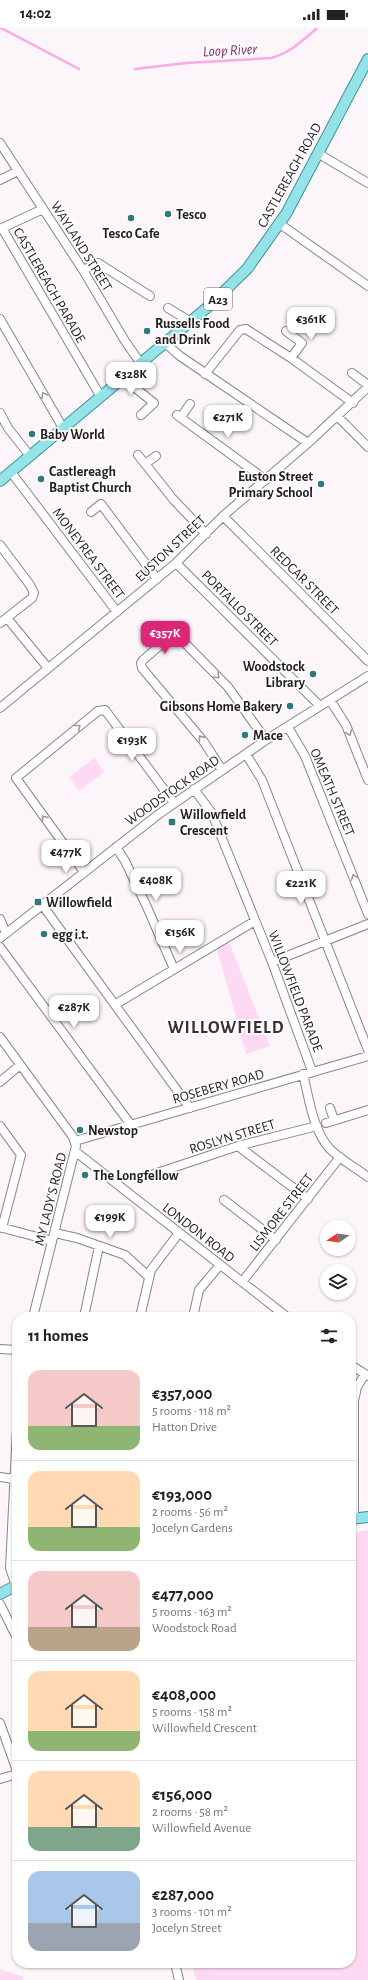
<!DOCTYPE html>
<meta charset="utf-8">
<style>
body{margin:0;font-family:"Alegreya Sans",sans-serif;background:#f2f2f2;color:#222;height:100vh;display:flex;flex-direction:column;font-size:15px;white-space:nowrap}
*{box-sizing:border-box;margin:0}
p{font-size:13px;color:#767676}
.icon{flex:none;width:22px;height:22px;fill:none;stroke:currentColor;stroke-width:2;stroke-linecap:round;stroke-linejoin:round}
.map{position:relative;flex:1;overflow:hidden}
.sheet{position:absolute;left:12px;top:1284px;width:344px;height:656px;display:flex;flex-direction:column;background:#fff;border-radius:16px;box-shadow:0 1px 3px #0004}
.sheet>*{flex:none}
.needle{width:26px;rotate:257deg}
.controls{position:absolute;left:320px;top:1192px;display:grid;gap:8px}
.controls a{display:grid;place-items:center;width:36px;height:36px;border-radius:50%;background:#fff;box-shadow:0 1px 3px #0004;font-size:20px}
.price{position:absolute;translate:-50% -34px;padding:0 9px;border-radius:8px;background:#fff;color:#222;font-size:13px;line-height:26px;filter:drop-shadow(0 1px 2px #0008)}
.price::after{content:'';position:absolute;left:50%;top:24px;width:12px;height:9px;margin-left:-6px;background:inherit;clip-path:polygon(0 0,100% 0,50% 100%)}
.price.current{background:#db2777;color:#fff}
ul{padding:0;list-style:none}
li{display:flex;align-items:center;gap:12px;height:100px;padding:0 16px}
li+li{border-top:1px solid #e0e0e0}
li span{display:grid;place-items:center;flex:none;width:112px;height:80px;border-radius:12px;color:#555}
li>.icon{margin-inline-start:auto}
span .icon{width:48px;height:48px;fill:#fffc;stroke-width:1}
li b{font-size:17px}
h2{display:flex;justify-content:space-between;align-items:center;height:48px;padding:0 16px;font-size:17px}
.status{display:flex;justify-content:space-between;align-items:center;height:28px;padding:0 20px;background:#fff;direction:ltr}
.status svg{height:11px;fill:currentColor}
.map>svg:first-child{display:block}
.green{fill:#fdd9f3}
.lines{fill:none;stroke-linecap:round;stroke-linejoin:round}
.stream{stroke:#fba9e7;stroke-width:2.5}
.minor-casing{stroke:#8a8488;stroke-width:10}
.major-casing{stroke:#3c9299;stroke-width:12}
.minor{stroke:#fff;stroke-width:8}
.major{stroke:#93e3e9;stroke-width:10}
.oneway{stroke:#9b9a9b}
.poi-dot{fill:#2f787d;stroke:#fff;stroke-width:1.5}
.labels{text-anchor:middle;stroke-width:3.5;stroke-linejoin:round;paint-order:stroke}
.shield{fill:#fff;stroke:#646263;stroke-width:1}
.shield-label{font-size:13px;font-weight:bold;fill:#211e20}
.street-label{font-size:14px;fill:#211e20;stroke:#fff}
.poi-label{font-size:14px;font-weight:bold;fill:#211e20;stroke:#fff;text-anchor:start}
.water-label{font-size:15px;font-style:italic;fill:#832772;stroke:#fff}
.district-label{font-size:18px;font-weight:bold;letter-spacing:1px;fill:#363135;stroke:#fff}
</style>
<div class="status"><b>14:02</b><svg viewBox="0 0 49 12"><path d="M0 12V9h3v3zM5 12V6h3v6zM10 12V3h3v9zM15 12V0h3v12zM26 1h20v11H26zM47 4h2v5h-2z"/></svg></div>
<div class="map">
<svg width="368" height="1952" viewBox="0 0 368 1952">
<rect width="100%" height="100%" fill="#fcf5fa"/>
<path class="green" d="M94,730L104,744L79,763L69,749Z
M229,914L270,1018L246,1026L217,921Z
M368,1502V1952H196L192,1935H351V1505Z
M0,1941L23,1949V1952H0Z"/>
<g class="lines">
<path class="stream" d="M1,0L79,41
M135,41L186,35L271,30C290,25 302,13 317,0"/>
<g class="minor-casing">
<path id="minor" d="M0,115L83,242L125,313L141,336
M319,126L368,155
M0,152L18,143
M280,196L368,258
M2,200L101,369
M0,201L43,181
M83,242L98,235L150,268
M168,280L191,294
M0,291L63,400
M286,303L302,315L291,330
M165,315L180,328L308,415
M352,345L368,357
M205,346L240,302L246,301L291,330L353,375
M123,350L154,375L141,387
M0,385L8,400L30,428
M177,387L266,452
M181,389L190,376
M338,389L368,419
M138,427L173,471L206,506
M145,436L156,428
M11,444L117,584
M91,484L101,476L157,551
M223,488L368,633
M0,517L30,557L34,565L32,570L0,595
M176,535L320,678
M7,590L48,640
M330,672L346,697L368,752
M0,680L176,535L223,488L308,415L368,359
M288,699L305,728L368,886
M246,726L262,752L368,1022
M222,742L204,714L142,640L141,635L143,632L171,608L175,607L179,609L228,659L266,712
M194,761L211,784L215,793L272,934L312,1043
M116,819L125,833L147,879L174,941
M84,844L16,750L98,683L105,682L174,775
M43,878L190,1080
M0,891L6,905
M0,910L159,786L266,712L368,648
M0,919L131,1097
M272,934L368,896
M116,976L255,893
M0,1009L73,1109L76,1118L33,1289
M303,1046C309,1070 313,1103 330,1121C341,1132 356,1140 368,1149
M0,1054L20,1037
M330,1080L334,1092
M326,1095L368,1082
M0,1098L21,1127L2,1200
M75,1113L368,1028
M238,1118L308,1171
M76,1124L287,1289
M154,1146L238,1118L317,1098
M224,1172L276,1212
M0,1199L52,1213
M55,1205L77,1210L125,1227L148,1248
M242,1254L340,1129
M84,1289L99,1218
M140,1289L151,1242L179,1205
M193,1289L199,1262L220,1237
M0,1321L17,1322
M351,1337L368,1348
M0,1449L14,1451
M354,1491V1373L357,1359L365,1346
M16,1558L10,1540L17,1401
M0,1576L17,1610
M0,1695L17,1743
M0,1751L17,1746
M175,1935L179,1952"/>
</g>
<g class="major-casing">
<path id="major" d="M0,453L209,278L247,241L286,186L368,31
M351,1491L368,1489
M0,1566L17,1557"/>
</g>
<use href="#minor" class="minor"/>
<use href="#major" class="major"/>
</g>
<defs><path id="oneway-chevron" d="M-2-3.5L2.5 0L-2 3.5" fill="none" stroke-width="1.6" stroke-linecap="round" stroke-linejoin="round"/></defs>
<g class="oneway">
<use href="#oneway-chevron" transform="translate(44 367) rotate(-120)"/>
<use href="#oneway-chevron" transform="translate(217 648) rotate(45)"/>
<use href="#oneway-chevron" transform="translate(78 699) rotate(-39)"/>
<use href="#oneway-chevron" transform="translate(349 705) rotate(68)"/>
<use href="#oneway-chevron" transform="translate(201 710) rotate(-129)"/>
<use href="#oneway-chevron" transform="translate(44 790) rotate(-127)"/>
<use href="#oneway-chevron" transform="translate(354 849) rotate(-111)"/>
</g>
<g class="poi-dot">
<circle cx="168" cy="186" r="4"/>
<circle cx="131" cy="190" r="4"/>
<circle cx="147" cy="303" r="4"/>
<circle cx="32" cy="406" r="4"/>
<circle cx="41" cy="451" r="4"/>
<circle cx="321" cy="456" r="4"/>
<circle cx="313" cy="646" r="4"/>
<circle cx="290" cy="678" r="4"/>
<circle cx="245" cy="707" r="4"/>
<rect x="168" y="790" width="8" height="8" rx="2"/>
<rect x="34" y="870" width="8" height="8" rx="2"/>
<circle cx="44" cy="906" r="4"/>
<circle cx="80" cy="1102" r="4"/>
<circle cx="85" cy="1147" r="4"/>
</g>
<g class="labels">
<rect class="shield" x="204" y="260" width="28" height="22" rx="3"/>
<g class="shield-label">
<text x="218" y="276">A23</text>
</g>
<g class="street-label">
<text transform="translate(289 147) rotate(-61)" y="5">CASTLEREAGH ROAD</text>
<text transform="translate(82 218) rotate(58)" y="5">WAYLAND STREET</text>
<text transform="translate(50 257) rotate(60)" y="5">CASTLEREAGH PARADE</text>
<text transform="translate(170 520) rotate(-43)" y="5">EUSTON STREET</text>
<text transform="translate(89 525) rotate(53)" y="5">MONEYREA STREET</text>
<text transform="translate(305 552) rotate(45)" y="5">REDCAR STREET</text>
<text transform="translate(240 580) rotate(45)" y="5">PORTALLO STREET</text>
<text transform="translate(172 762) rotate(-35)" y="5">WOODSTOCK ROAD</text>
<text transform="translate(333 764) rotate(67)" y="5">OMEATH STREET</text>
<text transform="translate(296 963) rotate(69)" y="5">WILLOWFIELD PARADE</text>
<text transform="translate(218 1058) rotate(-16)" y="5">ROSEBERY ROAD</text>
<text transform="translate(232 1108) rotate(-17)" y="5">ROSLYN STREET</text>
<text transform="translate(50 1171) rotate(-76)" y="5">MY LADY'S ROAD</text>
<text transform="translate(281 1184) rotate(-52)" y="5">LISMORE STREET</text>
<text transform="translate(199 1204) rotate(38)" y="5">LONDON ROAD</text>
</g>
<g class="poi-label">
<text x="176" y="191">Tesco</text>
<text x="131" y="210" text-anchor="middle">Tesco Cafe</text>
<text x="155" y="300">Russells Food<tspan x="155" dy="16">and Drink</tspan></text>
<text x="40" y="411">Baby World</text>
<text x="49" y="448">Castlereagh<tspan x="49" dy="16">Baptist Church</tspan></text>
<text x="313" y="453" text-anchor="end">Euston Street<tspan x="313" dy="16">Primary School</tspan></text>
<text x="305" y="643" text-anchor="end">Woodstock<tspan x="305" dy="16">Library</tspan></text>
<text x="282" y="683" text-anchor="end">Gibsons Home Bakery</text>
<text x="253" y="712">Mace</text>
<text x="180" y="791">Willowfield<tspan x="180" dy="16">Crescent</tspan></text>
<text x="46" y="879">Willowfield</text>
<text x="52" y="911">egg i.t.</text>
<text x="88" y="1107">Newstop</text>
<text x="93" y="1152">The Longfellow</text>
</g>
<g class="water-label">
<text transform="translate(230 22) rotate(-3)" y="5">Loop River</text>
</g>
<g class="district-label">
<text x="226" y="1005">WILLOWFIELD</text>
</g>
</g>
</svg>
<div class="controls">
<a><svg class="needle" viewBox="-14 -14 28 28"><path d="M0-13l5 13h-10z" fill="#e53935"/><path d="M0 13l5-13h-10z" fill="#767676"/></svg></a>
<a><svg class="icon" aria-label="layers" viewBox="0 0 24 24"><path d="M12 4l9 5-9 5-9-5zM3 14l9 5 9-5"/></svg></a>
</div>
<b class="price" style="left:311px;top:313px">€361K</b>
<b class="price" style="left:131px;top:368px">€328K</b>
<b class="price" style="left:228px;top:411px">€271K</b>
<b class="price current" style="left:165px;top:627px">€357K</b>
<b class="price" style="left:132px;top:734px">€193K</b>
<b class="price" style="left:66px;top:846px">€477K</b>
<b class="price" style="left:156px;top:874px">€408K</b>
<b class="price" style="left:301px;top:877px">€221K</b>
<b class="price" style="left:180px;top:926px">€156K</b>
<b class="price" style="left:74px;top:1001px">€287K</b>
<b class="price" style="left:110px;top:1211px">€199K</b>
<section class="sheet">
<h2>11 homes<svg class="icon" aria-label="filters" viewBox="0 0 24 24"><path d="M4 7h16M4 17h16"/><circle cx="9" cy="7" r="2"/><circle cx="15" cy="17" r="2"/></svg></h2>
<ul>
<li><span style="background:linear-gradient(#f6c9c9 70%,#8fb573 0)"><svg class="icon" aria-label="home" viewBox="0 0 24 24"><path d="M3 11l9-7 9 7M6 9v11h12V9"/></svg></span><div><b>€357,000</b><p>5 rooms · 118 m²</p><p>Hatton Drive</p></div></li>
<li><span style="background:linear-gradient(#ffd9b3 70%,#8fb573 0)"><svg class="icon" aria-label="home" viewBox="0 0 24 24"><path d="M3 11l9-7 9 7M6 9v11h12V9"/></svg></span><div><b>€193,000</b><p>2 rooms · 56 m²</p><p>Jocelyn Gardens</p></div></li>
<li><span style="background:linear-gradient(#f6c9c9 70%,#b9a48a 0)"><svg class="icon" aria-label="home" viewBox="0 0 24 24"><path d="M3 11l9-7 9 7M6 9v11h12V9"/></svg></span><div><b>€477,000</b><p>5 rooms · 163 m²</p><p>Woodstock Road</p></div></li>
<li><span style="background:linear-gradient(#ffd9b3 75%,#8fb573 0)"><svg class="icon" aria-label="home" viewBox="0 0 24 24"><path d="M3 11l9-7 9 7M6 9v11h12V9"/></svg></span><div><b>€408,000</b><p>5 rooms · 158 m²</p><p>Willowfield Crescent</p></div></li>
<li><span style="background:linear-gradient(#ffd9b3 70%,#7fa58c 0)"><svg class="icon" aria-label="home" viewBox="0 0 24 24"><path d="M3 11l9-7 9 7M6 9v11h12V9"/></svg></span><div><b>€156,000</b><p>2 rooms · 58 m²</p><p>Willowfield Avenue</p></div></li>
<li><span style="background:linear-gradient(#a9c7e8 65%,#9aa5b1 0)"><svg class="icon" aria-label="home" viewBox="0 0 24 24"><path d="M3 11l9-7 9 7M6 9v11h12V9"/></svg></span><div><b>€287,000</b><p>3 rooms · 101 m²</p><p>Jocelyn Street</p></div></li>
</ul>
</section>
</div>
